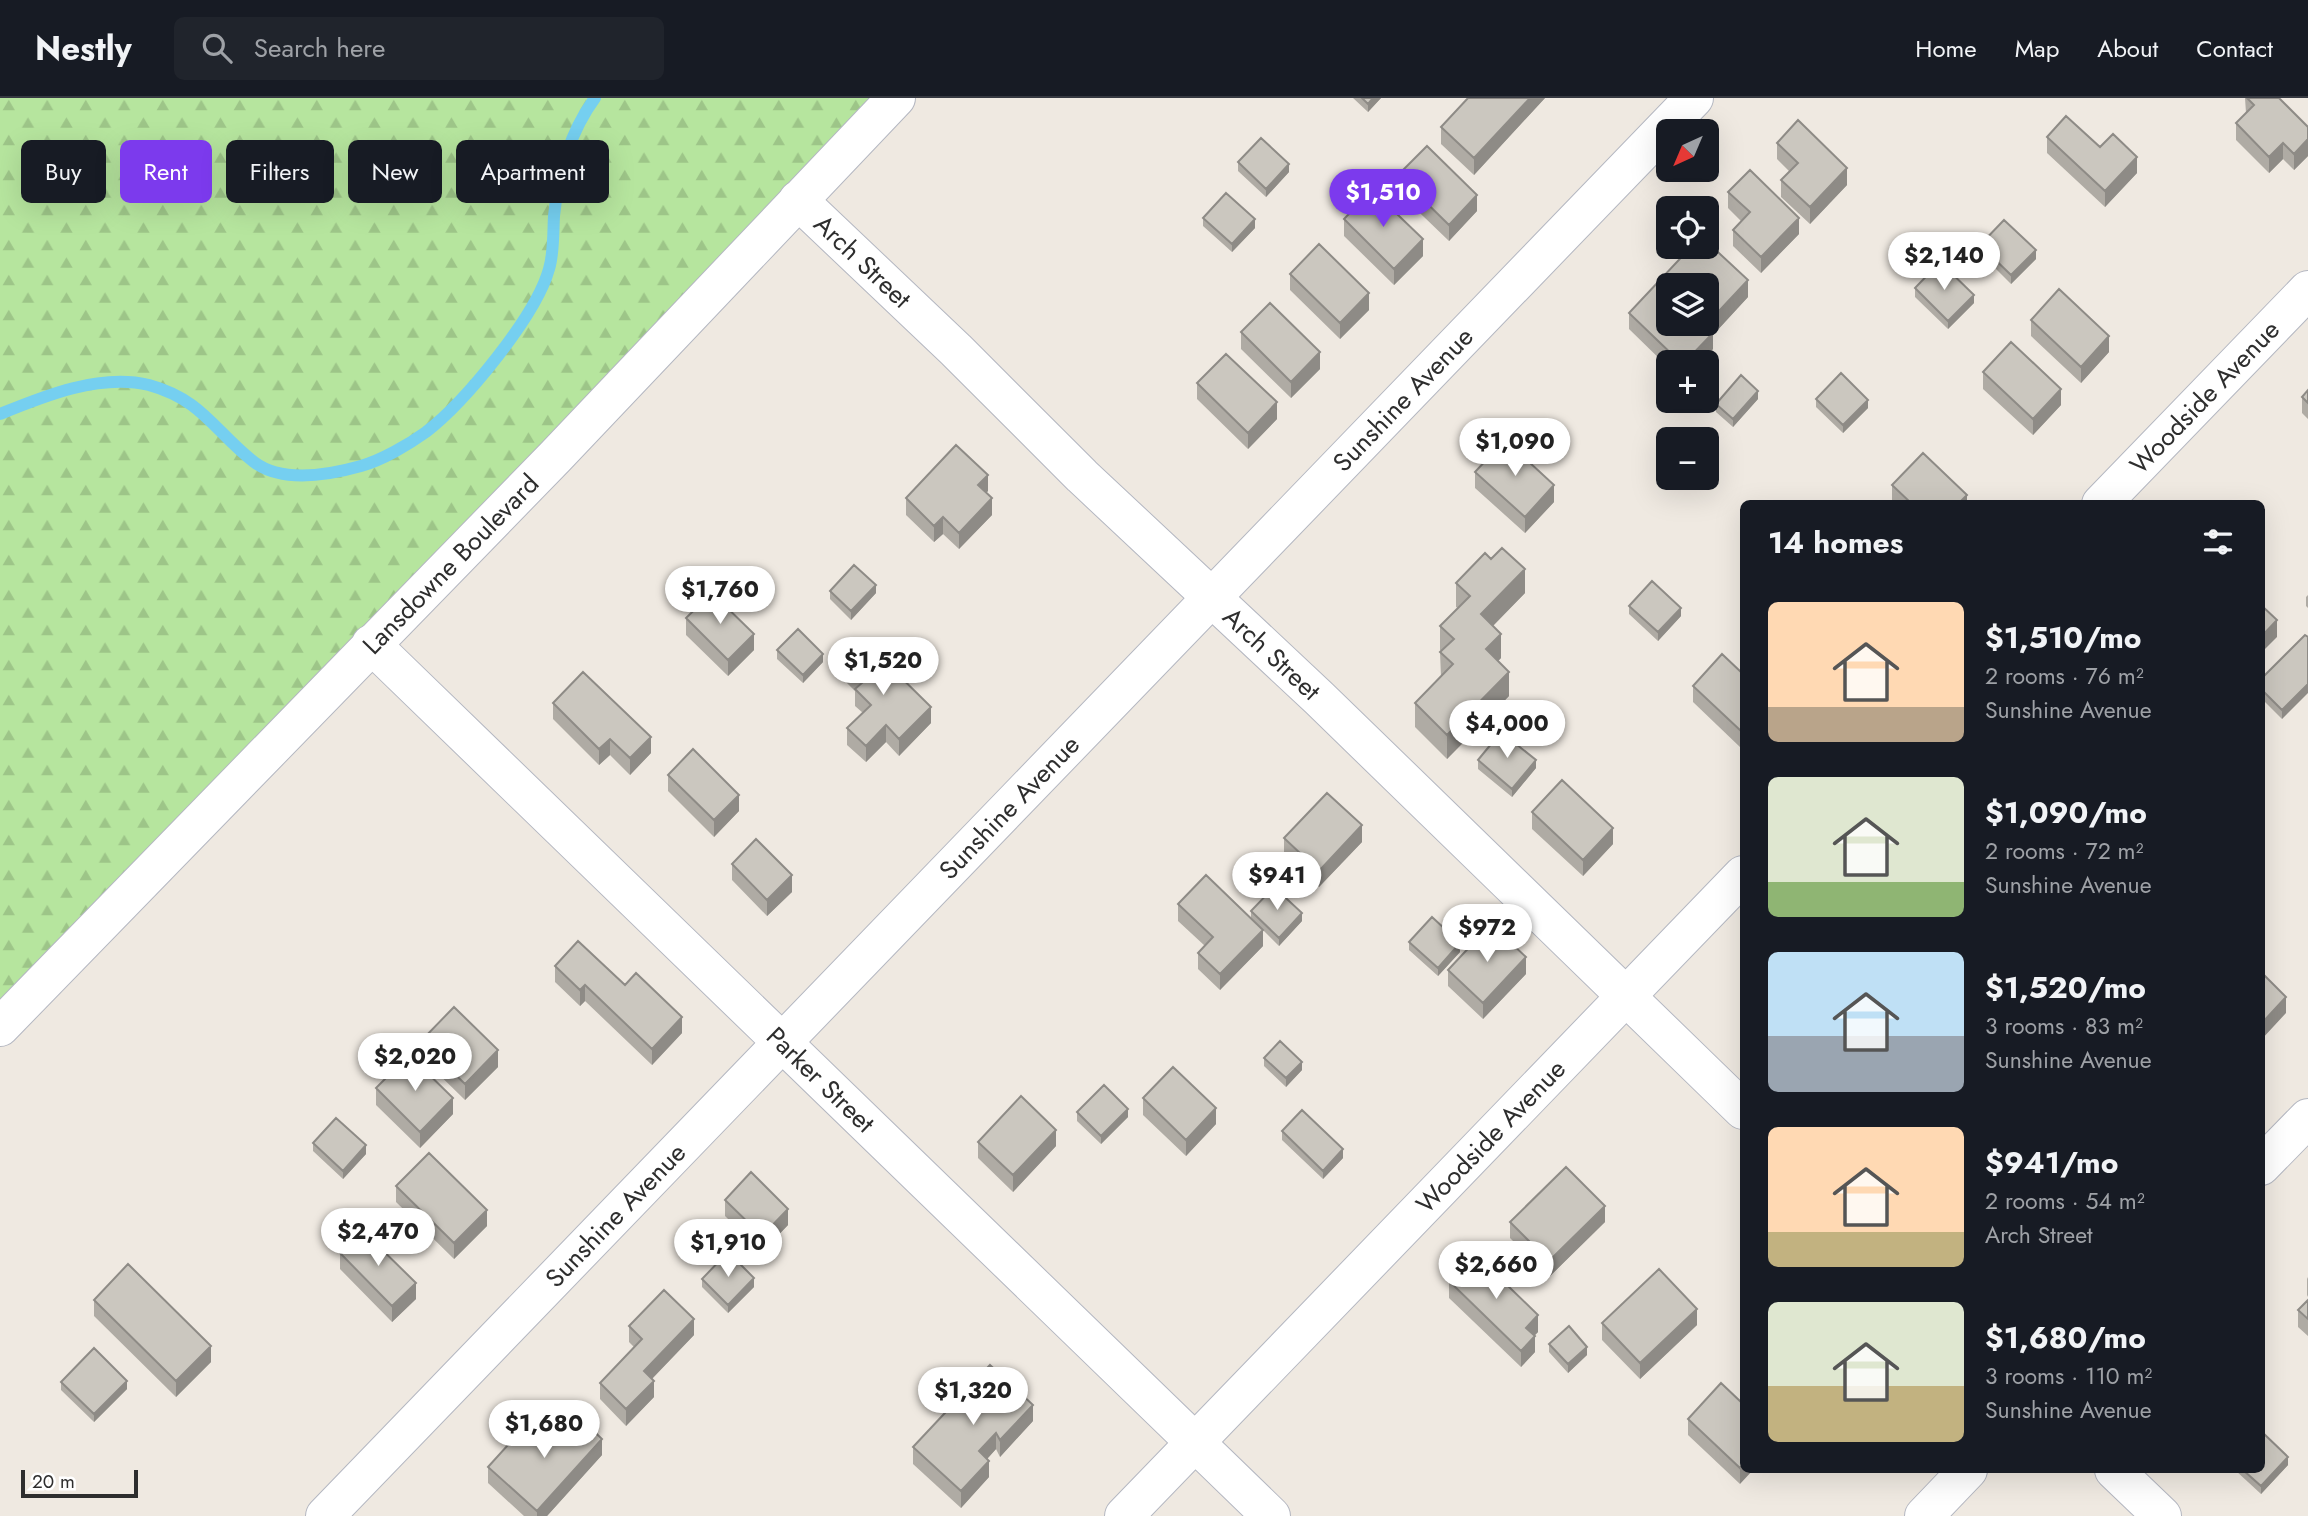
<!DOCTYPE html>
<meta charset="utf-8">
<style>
body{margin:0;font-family:Jost,sans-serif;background:#20242c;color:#f1f3f6;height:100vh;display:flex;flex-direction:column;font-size:26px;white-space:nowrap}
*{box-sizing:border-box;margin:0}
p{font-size:23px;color:#9ea1a6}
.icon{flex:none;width:38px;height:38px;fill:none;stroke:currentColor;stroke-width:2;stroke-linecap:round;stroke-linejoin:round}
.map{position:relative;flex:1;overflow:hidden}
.side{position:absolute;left:1740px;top:402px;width:525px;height:973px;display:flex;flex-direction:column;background:#171b24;border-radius:10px;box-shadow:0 7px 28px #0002}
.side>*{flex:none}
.hud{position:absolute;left:21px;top:42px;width:665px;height:63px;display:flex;gap:14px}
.needle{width:46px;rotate:224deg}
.tools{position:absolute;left:1656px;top:21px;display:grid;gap:14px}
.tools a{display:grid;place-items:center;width:63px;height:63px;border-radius:10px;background:#171b24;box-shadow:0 7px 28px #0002;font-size:35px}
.scale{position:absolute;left:21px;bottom:18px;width:117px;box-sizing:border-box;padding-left:7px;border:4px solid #2e2e2e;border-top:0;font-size:19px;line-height:24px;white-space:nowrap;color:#2e2e2e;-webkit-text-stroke:5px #fff;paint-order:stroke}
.price{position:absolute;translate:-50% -60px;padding:0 16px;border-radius:24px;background:#fff;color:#222;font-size:23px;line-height:46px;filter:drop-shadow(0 2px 4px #0008)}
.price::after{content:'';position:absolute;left:50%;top:42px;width:21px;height:16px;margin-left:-10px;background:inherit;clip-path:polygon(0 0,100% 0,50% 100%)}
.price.on{background:#7c3aed;color:#fff}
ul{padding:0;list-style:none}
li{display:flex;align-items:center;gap:21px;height:175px;padding:0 28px}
li span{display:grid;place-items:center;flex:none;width:196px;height:140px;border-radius:10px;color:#555}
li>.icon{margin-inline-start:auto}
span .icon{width:84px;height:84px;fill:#fffc;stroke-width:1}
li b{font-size:30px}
h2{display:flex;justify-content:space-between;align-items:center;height:84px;padding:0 28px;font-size:30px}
.pill{padding:0 24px;border-radius:10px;background:#171b24;box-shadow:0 7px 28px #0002;font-size:24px;line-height:63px}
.pill.on{background:#7c3aed;color:#fff}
header{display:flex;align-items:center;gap:42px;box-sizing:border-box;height:98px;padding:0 35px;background:#171b24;border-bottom:2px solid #363941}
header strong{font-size:33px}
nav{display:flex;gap:38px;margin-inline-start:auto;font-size:24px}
.search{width:490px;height:63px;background:#20242c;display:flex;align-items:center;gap:18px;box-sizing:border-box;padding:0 24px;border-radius:10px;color:#9ea1a6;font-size:26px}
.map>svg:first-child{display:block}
.forest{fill:url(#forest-firs)}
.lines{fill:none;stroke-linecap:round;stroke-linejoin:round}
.stream{stroke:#75cff0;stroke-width:12}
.minor-casing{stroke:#b4b7c1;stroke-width:40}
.minor{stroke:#fff;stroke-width:38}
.wall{fill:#afaba4}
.shaded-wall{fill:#8e8b86}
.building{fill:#cbc7bf;stroke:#8e8b86;stroke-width:2;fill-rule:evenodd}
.labels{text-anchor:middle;stroke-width:6;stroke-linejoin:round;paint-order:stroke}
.street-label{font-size:26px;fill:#2e2e2e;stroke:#fff}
</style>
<header>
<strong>Nestly</strong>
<div class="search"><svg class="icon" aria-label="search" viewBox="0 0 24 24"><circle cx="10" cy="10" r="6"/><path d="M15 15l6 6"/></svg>Search here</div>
<nav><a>Home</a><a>Map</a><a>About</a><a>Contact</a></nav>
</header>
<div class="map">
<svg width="2308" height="1418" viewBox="0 0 2308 1418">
<defs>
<pattern id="forest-firs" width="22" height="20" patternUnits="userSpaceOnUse" patternTransform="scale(1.75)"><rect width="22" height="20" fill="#b6e59e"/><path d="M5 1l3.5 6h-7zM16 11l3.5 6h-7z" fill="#9dc588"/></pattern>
</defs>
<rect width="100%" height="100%" fill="#efe9e1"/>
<path class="forest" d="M0,0H896L0,929Z"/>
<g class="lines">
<path class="stream" d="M0,316C44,298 100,275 149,287C203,302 214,333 254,364C283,386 329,377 361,368C382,362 408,347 426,334C465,304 536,218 549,171C554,155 553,135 554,118C558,77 570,34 595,0"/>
<g class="minor-casing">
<g id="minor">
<path id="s1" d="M798,102L956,252L1082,378L1319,600L1743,1012"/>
<path id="s2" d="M2101,406L2308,192"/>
<path id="s3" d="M371,546L1271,1418"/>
<path id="s4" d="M0,929L555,359L896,0"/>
<path d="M2261,1068L2308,1020"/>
<path d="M2114,1372L2162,1418"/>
<path id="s5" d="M325,1418L1694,0"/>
<path id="s6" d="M1124,1418L1743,777"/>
<path d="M1924,1418L1968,1372"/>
</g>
</g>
<use href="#minor" class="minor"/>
</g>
<path class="wall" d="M1353,0H1381L1368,14Z
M1468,0H1545L1474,77L1441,46V29Z
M2245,0H2279L2308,29V58L2294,72L2283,61L2269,75L2236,42V25L2246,15Z
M2047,39L2100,49L2137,75L2105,109L2047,55Z
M1777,45L1847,87L1810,126L1781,99V82L1790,74L1777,61Z
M1238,64L1289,74L1266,99L1238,73Z
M1398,77L1477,113L1449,143L1398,94Z
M1728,94L1799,136L1761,175L1733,148V132L1741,123L1728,110Z
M1203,120L1255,130L1232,154L1203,128Z
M1344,121L1423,158L1394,187L1344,138Z
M1980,147L2036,161L2011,186L1980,155Z
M1290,176L1369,212L1340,241L1290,192Z
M1915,190L1974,205L1948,231L1915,199Z
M1748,199L1713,237V251L1700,264H1668V269L1629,231V215Z
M2031,222L2109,254L2081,285L2031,238Z
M1241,234L1320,271L1291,300L1241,251Z
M1983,274L2061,307L2033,337L1983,291Z
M1197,285L1277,321L1248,351L1197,301Z
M2308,292V321L2302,315V299Z
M1758,301L1733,329L1716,314V306Z
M1816,301L1868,310L1843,335L1816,309Z
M1475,374L1554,404L1525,435L1475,390Z
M1892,387L1967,406H1895L1892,403Z
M988,393L986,395L992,417L959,451L943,436L934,444L906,417V400Z
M1456,485L1525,495L1493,528L1501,560L1498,563L1509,598L1447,661L1415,629V605L1441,579L1440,554L1442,553L1440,552V528L1458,510L1456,509Z
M830,493L876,495L851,522L830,501Z
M2308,497V510L2306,508V499Z
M1629,508L1681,518L1658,543L1629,516Z
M686,520L754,552L728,578L686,537Z
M2305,537L2282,621L2261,600V581Z
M777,552L823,564L803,585L777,561Z
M844,566L931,625L899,658L886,644L866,664L847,647V630L863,615L855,608V593L844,582Z
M1743,576V648L1741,650L1693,604V588Z
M553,605L651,655L630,677L610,657L599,667L553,621Z
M1478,662L1536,670L1512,699L1478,671Z
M668,677L739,713L714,739L668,693Z
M1532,714L1613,746L1583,778L1532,731Z
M1284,740L1362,744L1319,789L1284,756Z
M732,766L792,794L767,818L732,782Z
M1178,806L1251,820V813L1302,823L1279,848L1263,832V848L1220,892L1198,871V855L1205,848L1178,823Z
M1409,844L1460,854L1438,878L1409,852Z
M555,868L625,887L682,935L652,967L585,903L580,908L555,884Z
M1448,872L1526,876L1483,921L1448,888Z
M421,943L498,969L465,1002L421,959Z
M1264,960L1302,972L1286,989L1264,968Z
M376,990L453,1016L420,1050L376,1007Z
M1143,1000L1216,1026L1186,1058L1143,1017Z
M1077,1014L1128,1019L1101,1046L1077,1023Z
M1282,1033L1343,1060L1323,1081L1282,1042Z
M978,1044L1056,1048L1013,1094L978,1060Z
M313,1045L366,1056L343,1081L313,1053Z
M396,1088L487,1128L454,1161L396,1104Z
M725,1102L788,1127L762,1154L725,1118Z
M1510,1124H1605L1549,1179L1510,1140Z
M340,1155L416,1201L392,1224L340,1171Z
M2308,1179V1199L2307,1197V1181Z
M702,1181L754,1189L728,1215L702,1189Z
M1449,1183L1538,1234L1534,1238L1535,1254L1521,1269L1449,1200Z
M94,1202L211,1264L176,1299L94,1218Z
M2308,1202V1238L2298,1229V1212Z
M1602,1225L1697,1227L1640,1281L1602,1242Z
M629,1228L694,1237L652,1281L654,1299L626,1328L600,1301V1285L634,1249L629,1244Z
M1549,1246L1587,1257L1568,1275L1549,1254Z
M61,1284L127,1291L94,1324L61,1292Z
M1741,1304L1740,1386L1688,1337V1321Z
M1033,1323L1000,1359L996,1351L987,1361L989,1379L961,1410L913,1366V1349Z
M547,1347L602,1357L547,1418H524L488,1385V1369Z
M2288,1367L2261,1396L2235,1372H2261Z"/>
<path class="shaded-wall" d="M1373,0H1381L1368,14V6Z
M1530,0H1545L1474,77V60Z
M2308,41V58L2294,72V56Z
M2283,45V61L2269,75V59Z
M2137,59V75L2105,109V93Z
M1289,66V74L1266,99V91Z
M1847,70V87L1810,126V109Z
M1477,97V113L1449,143V127Z
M1799,120V136L1761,175V159Z
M1255,121V130L1232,154V146Z
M1423,141V158L1394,187V171Z
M2036,152V161L2011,186V177Z
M1748,182V199L1713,237V251L1700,264H1685L1705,228Z
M1369,195V212L1340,241V225Z
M1974,197V205L1948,231V223Z
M2109,238V254L2081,285V269Z
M1320,254V271L1291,300V284Z
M2061,291V307L2033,337V321Z
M1758,293V301L1733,329V321Z
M1868,302V310L1843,335V327Z
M1277,304V321L1248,351V335Z
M988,377V393L978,403V387Z
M1554,387V404L1525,435V419Z
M1967,397V406H1958Z
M992,400V417L959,451V435Z
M943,419V436L934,444V428Z
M1525,471V495L1481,540V516Z
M876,487V495L851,522V513Z
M1681,510V518L1658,543V534Z
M2277,522V539L2261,555V539Z
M754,536V552L728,578V562Z
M1501,536V560L1486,575V551Z
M823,556V564L803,585V577Z
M1509,574V598L1447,661V637Z
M2308,586V595L2282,621V612Z
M931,609V625L899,658V641Z
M886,627V644L866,664V648Z
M1743,632V648L1741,650V633Z
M651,639V655L630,677V660Z
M610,641V657L599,667V651Z
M1536,662V670L1512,699V691Z
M739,697V713L714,739V722Z
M1362,727V744L1319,789V773Z
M1613,730V746L1583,778V762Z
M792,777V794L767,818V802Z
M1302,815V823L1279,848V840Z
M1263,832V848L1220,892V876Z
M1460,845V854L1438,878V870Z
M1526,859V876L1483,921V905Z
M585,887V903L580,908V892Z
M2286,899V915L2261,942V926Z
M682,919V935L652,967V951Z
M498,952V969L465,1002V986Z
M1302,964V972L1286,989V980Z
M453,1000V1016L420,1050V1034Z
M1216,1010V1026L1186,1058V1042Z
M1128,1011V1019L1101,1046V1038Z
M1056,1032V1048L1013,1094V1077Z
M366,1047V1056L343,1081V1073Z
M1343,1051V1060L1323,1081V1073Z
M1605,1108V1124L1549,1179V1163Z
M788,1111V1127L762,1154V1138Z
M487,1112V1128L454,1161V1145Z
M754,1180V1189L728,1215V1207Z
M416,1185V1201L392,1224V1208Z
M1697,1211V1227L1640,1281V1265Z
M1538,1217V1234L1526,1246V1230Z
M694,1221V1237L644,1289V1273Z
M1535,1238V1254L1521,1269V1253Z
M211,1248V1264L176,1299V1283Z
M1587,1249V1257L1568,1275V1266Z
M127,1283V1291L94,1324V1316Z
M654,1283V1299L626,1328V1311Z
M1033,1307V1323L1000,1359V1342Z
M996,1335V1351L979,1370V1353Z
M602,1341V1357L547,1418H537V1413Z
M2288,1359V1367L2261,1396V1388Z
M989,1363V1379L961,1410V1393Z
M1743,1367V1372H1753L1740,1386V1370Z"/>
<path class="building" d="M1362,0H1373L1368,6Z
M1468,0H1530L1474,60L1441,29Z
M2247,0H2279L2308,29V41L2294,56L2283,45L2269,59L2236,25L2254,7Z
M2066,18L2100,49L2113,36L2137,59L2105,93L2047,39Z
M1798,22L1847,70L1810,109L1781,82L1798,65L1777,45Z
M1261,40L1289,66L1266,91L1238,64Z
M1427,48L1477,97L1449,127L1398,77Z
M1750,72L1799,120L1761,159L1733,132L1750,114L1728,94Z
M1372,92L1423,141L1394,171L1344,121Z
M1226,95L1255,121L1232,146L1203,120Z
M2004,122L2036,152L2011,177L1980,147Z
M1706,143L1748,182L1705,228L1713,235L1685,264H1680L1629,215L1691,149H1706ZM1668,187H1706V226H1668Z
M1319,146L1369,195L1340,225L1290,176Z
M1940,164L1974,197L1948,223L1915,190Z
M2059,191L2109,238L2081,269L2031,222Z
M1270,205L1320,254L1291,284L1241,234Z
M2011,244L2061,291L2033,321L1983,274Z
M1226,256L1277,304L1248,335L1197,285Z
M1841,275L1868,302L1843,327L1816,301Z
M1741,277L1758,293L1733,321L1716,306Z
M2308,292V305L2302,299Z
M1505,342L1554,387L1525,419L1475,374Z
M956,347L988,377L978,387L992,400L959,435L943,419L934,428L906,400Z
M1923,355L1967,397L1958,406H1912L1892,387Z
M1502,450L1525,471L1481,516L1501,536L1486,551L1509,574L1447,637L1415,605L1453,566L1440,554L1454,541L1440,528L1470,498L1456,485L1485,455L1491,461Z
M854,467L876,487L851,513L830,493Z
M1652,483L1681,510L1658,534L1629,508Z
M712,495L754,536L728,562L686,520Z
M2261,507L2277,522L2261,539Z
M798,531L823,556L803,577L777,552Z
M2305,537L2308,539V586L2282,612L2261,591V581Z
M865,544L931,609L899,641L886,627L866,648L847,630L871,607L855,591L863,584L844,566Z
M1722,556L1743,576V632L1741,633L1693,588Z
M583,574L651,639L630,660L610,641L599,651L553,605Z
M1501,634L1536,662L1512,691L1478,662Z
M693,651L739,697L714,722L668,677Z
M1562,682L1613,730L1583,762L1532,714Z
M1327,695L1362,727L1319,773L1284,740Z
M756,741L792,777L767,802L732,766Z
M1206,777L1263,832L1220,876L1198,855L1213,839L1178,806Z
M1274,789L1302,815L1279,840L1251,813Z
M1432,819L1460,845L1438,870L1409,844Z
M1491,826L1526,859L1483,905L1448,872Z
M578,843L625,887L636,875L682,919L652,951L585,887L580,892L555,868Z
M2261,874L2286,899L2261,926Z
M454,909L498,952L465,986L421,943Z
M1280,943L1302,964L1286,980L1264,960Z
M409,957L453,1000L420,1034L376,990Z
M1173,969L1216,1010L1186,1042L1143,1000Z
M1104,987L1128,1011L1101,1038L1077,1014Z
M1021,998L1056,1032L1013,1077L978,1044Z
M1302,1012L1343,1051L1323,1073L1282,1033Z
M336,1020L366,1047L343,1073L313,1045Z
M429,1055L487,1112L454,1145L396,1088Z
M1566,1069L1605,1108L1549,1163L1510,1124Z
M751,1074L788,1111L762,1138L725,1102Z
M362,1132L416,1185L392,1208L340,1155Z
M728,1154L754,1180L728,1207L702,1181Z
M1475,1156L1538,1217L1526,1230L1535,1238L1521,1253L1449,1183Z
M128,1166L211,1248L176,1283L94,1202Z
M1659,1171L1697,1211L1640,1265L1602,1225Z
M664,1192L694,1221L644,1273L654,1283L626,1311L600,1285L642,1241L629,1228Z
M2308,1202V1221L2298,1212Z
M1569,1228L1587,1249L1568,1266L1549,1246Z
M94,1250L127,1283L94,1316L61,1284Z
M990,1267L1033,1307L1000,1342L996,1335L979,1353L989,1363L961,1393L913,1349Z
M1721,1285L1741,1304L1743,1302V1367L1740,1370L1688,1321Z
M576,1316L602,1341L537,1413L488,1369L526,1327L547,1347Z
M2261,1333L2288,1359L2261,1388L2243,1372H2261Z"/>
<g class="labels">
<g class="street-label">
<text dy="9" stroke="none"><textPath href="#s1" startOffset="89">Arch Street</textPath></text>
<text dy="9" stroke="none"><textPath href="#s2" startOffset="149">Woodside Avenue</textPath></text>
<text dy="9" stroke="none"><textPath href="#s5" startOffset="1552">Sunshine Avenue</textPath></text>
<text dy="9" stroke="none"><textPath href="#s4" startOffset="646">Lansdowne Boulevard</textPath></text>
<text dy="9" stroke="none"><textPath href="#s1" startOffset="656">Arch Street</textPath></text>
<text dy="9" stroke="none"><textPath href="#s5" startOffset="985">Sunshine Avenue</textPath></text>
<text dy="9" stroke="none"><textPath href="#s3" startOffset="626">Parker Street</textPath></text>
<text dy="9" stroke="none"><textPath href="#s6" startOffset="528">Woodside Avenue</textPath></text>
<text dy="9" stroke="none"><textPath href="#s5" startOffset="418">Sunshine Avenue</textPath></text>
</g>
</g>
</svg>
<div class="tools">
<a><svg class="needle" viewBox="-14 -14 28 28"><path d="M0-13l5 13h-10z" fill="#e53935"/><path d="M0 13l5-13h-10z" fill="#9ea1a6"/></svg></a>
<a><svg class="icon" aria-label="locate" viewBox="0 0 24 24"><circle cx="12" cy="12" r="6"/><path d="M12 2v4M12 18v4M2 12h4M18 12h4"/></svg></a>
<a><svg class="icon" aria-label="layers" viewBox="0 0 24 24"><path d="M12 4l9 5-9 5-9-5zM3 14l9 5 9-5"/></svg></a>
<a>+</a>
<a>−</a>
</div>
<div class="scale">20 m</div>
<b class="price on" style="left:1383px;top:131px">$1,510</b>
<b class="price" style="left:1944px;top:194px">$2,140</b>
<b class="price" style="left:1515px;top:380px">$1,090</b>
<b class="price" style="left:720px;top:528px">$1,760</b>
<b class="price" style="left:883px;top:599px">$1,520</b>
<b class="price" style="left:1507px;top:662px">$4,000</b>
<b class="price" style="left:1277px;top:814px">$941</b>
<b class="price" style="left:1487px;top:866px">$972</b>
<b class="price" style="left:415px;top:995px">$2,020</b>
<b class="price" style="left:378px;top:1170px">$2,470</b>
<b class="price" style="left:728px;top:1181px">$1,910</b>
<b class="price" style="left:1496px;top:1203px">$2,660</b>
<b class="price" style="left:973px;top:1329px">$1,320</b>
<b class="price" style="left:544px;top:1362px">$1,680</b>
<div class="hud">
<a class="pill">Buy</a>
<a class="pill on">Rent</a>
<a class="pill">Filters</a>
<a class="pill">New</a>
<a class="pill">Apartment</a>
</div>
<section class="side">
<h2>14 homes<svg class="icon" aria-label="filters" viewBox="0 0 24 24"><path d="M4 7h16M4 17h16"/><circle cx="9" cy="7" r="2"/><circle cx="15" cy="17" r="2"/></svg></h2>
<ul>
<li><span style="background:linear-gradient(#ffd9b3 75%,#b9a48a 0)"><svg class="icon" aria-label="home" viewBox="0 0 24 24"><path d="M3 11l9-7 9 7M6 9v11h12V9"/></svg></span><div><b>$1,510/mo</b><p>2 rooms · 76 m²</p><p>Sunshine Avenue</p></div></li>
<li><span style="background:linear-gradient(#dfe7d0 75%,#8fb573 0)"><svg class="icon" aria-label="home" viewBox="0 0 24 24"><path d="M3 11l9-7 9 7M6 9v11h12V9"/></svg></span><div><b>$1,090/mo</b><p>2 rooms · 72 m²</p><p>Sunshine Avenue</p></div></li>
<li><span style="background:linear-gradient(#bfe0f5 60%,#9aa5b1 0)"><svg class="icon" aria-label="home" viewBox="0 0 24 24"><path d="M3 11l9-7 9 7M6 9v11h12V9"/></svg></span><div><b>$1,520/mo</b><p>3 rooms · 83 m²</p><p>Sunshine Avenue</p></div></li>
<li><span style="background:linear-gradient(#ffd9b3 75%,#c2b280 0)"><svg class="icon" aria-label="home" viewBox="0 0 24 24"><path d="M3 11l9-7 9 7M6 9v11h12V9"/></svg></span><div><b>$941/mo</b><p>2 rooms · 54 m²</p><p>Arch Street</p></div></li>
<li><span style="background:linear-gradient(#dfe7d0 60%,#c2b280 0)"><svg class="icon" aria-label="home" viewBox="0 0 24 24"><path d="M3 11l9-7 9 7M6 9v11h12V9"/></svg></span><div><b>$1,680/mo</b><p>3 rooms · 110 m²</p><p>Sunshine Avenue</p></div></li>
</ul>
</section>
</div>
